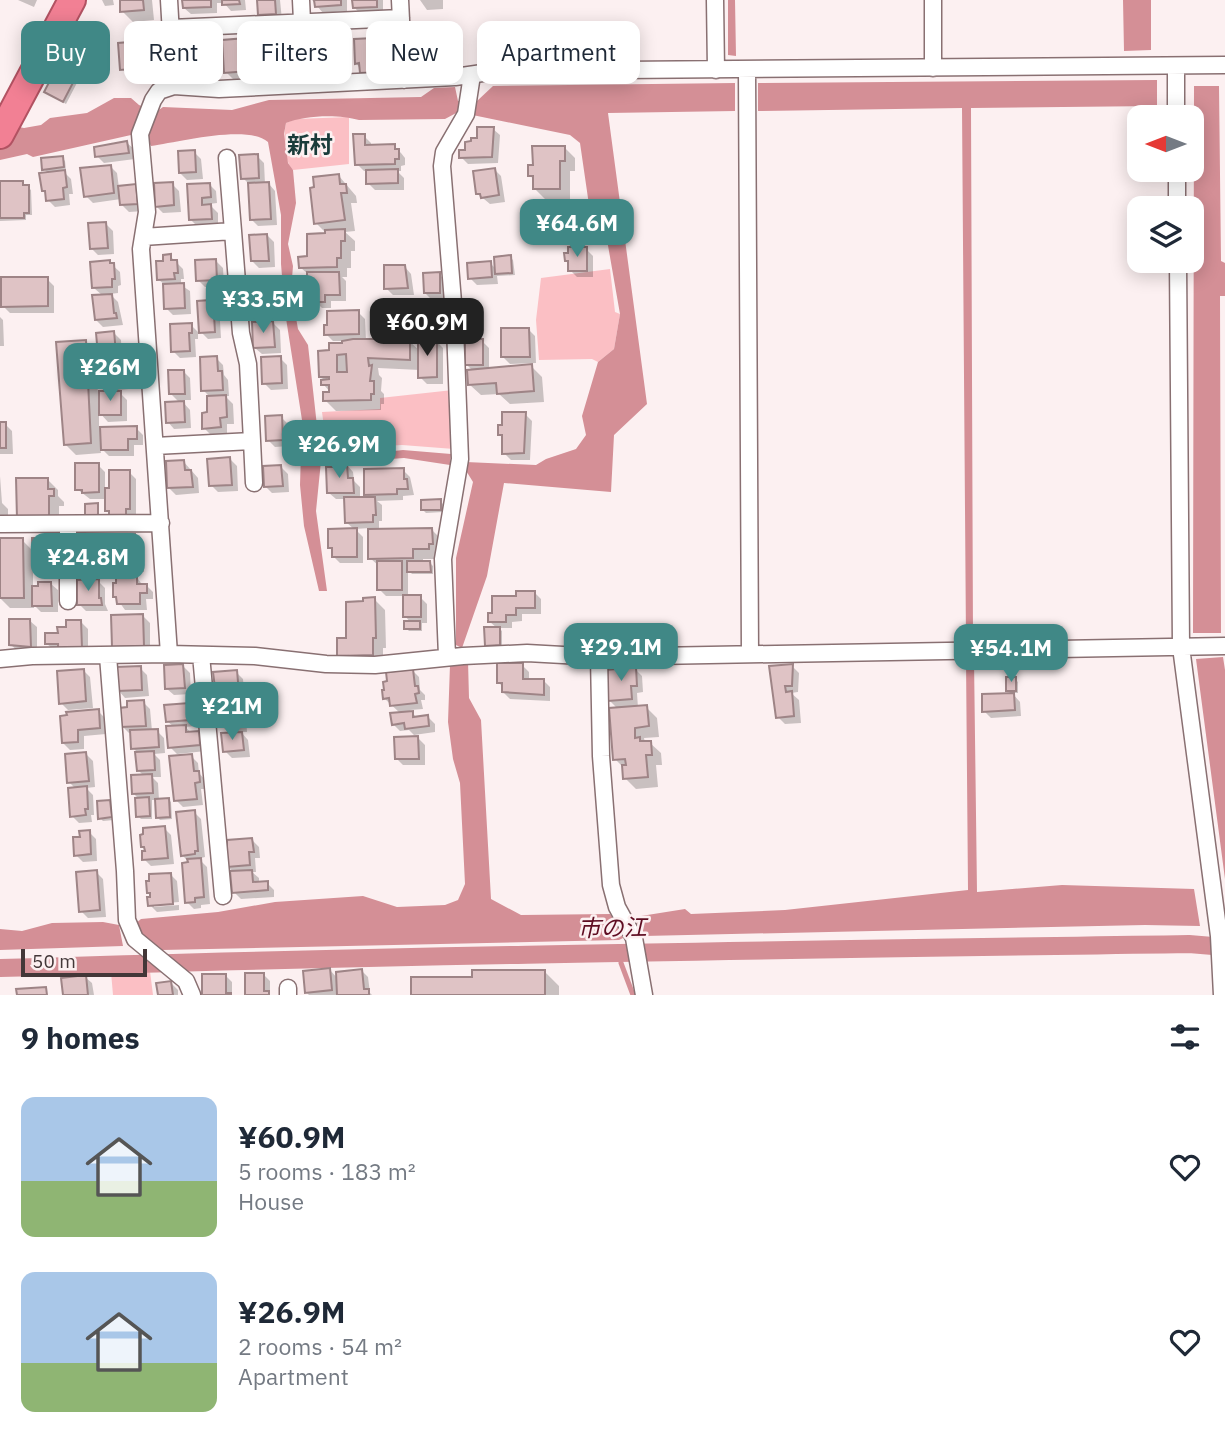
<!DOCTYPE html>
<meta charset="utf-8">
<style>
body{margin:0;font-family:"IBM Plex Sans","Noto Sans JP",sans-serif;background:#f6f6f7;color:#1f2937;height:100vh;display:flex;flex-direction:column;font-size:26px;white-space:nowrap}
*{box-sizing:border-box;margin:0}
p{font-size:23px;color:#747a83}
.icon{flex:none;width:38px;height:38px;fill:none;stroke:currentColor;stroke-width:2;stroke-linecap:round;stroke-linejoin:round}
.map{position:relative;height:995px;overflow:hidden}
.side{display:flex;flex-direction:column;background:#fff;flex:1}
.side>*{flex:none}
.banner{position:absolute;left:21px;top:21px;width:700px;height:63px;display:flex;gap:14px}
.needle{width:46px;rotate:270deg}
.tools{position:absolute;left:1127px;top:105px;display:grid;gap:14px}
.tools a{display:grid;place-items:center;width:77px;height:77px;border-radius:14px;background:#fff;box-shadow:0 4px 18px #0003;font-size:35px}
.scale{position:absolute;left:21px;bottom:18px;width:126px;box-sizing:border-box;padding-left:7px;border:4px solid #433738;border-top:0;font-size:19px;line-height:24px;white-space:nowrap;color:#433738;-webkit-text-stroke:5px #fcf0f1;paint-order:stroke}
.price{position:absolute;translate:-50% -60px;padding:0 16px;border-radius:14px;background:#408886;color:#fff;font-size:23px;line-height:46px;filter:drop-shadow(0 2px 4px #0008)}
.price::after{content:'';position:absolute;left:50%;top:42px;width:21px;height:16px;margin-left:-10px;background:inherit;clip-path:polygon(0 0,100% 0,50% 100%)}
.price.on{background:#222;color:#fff}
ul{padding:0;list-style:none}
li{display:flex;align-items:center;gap:21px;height:175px;padding:0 21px}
li span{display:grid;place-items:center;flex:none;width:196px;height:140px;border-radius:14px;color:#555}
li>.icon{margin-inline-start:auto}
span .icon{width:84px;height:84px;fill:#fffc;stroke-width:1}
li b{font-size:30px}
h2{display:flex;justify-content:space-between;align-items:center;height:84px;padding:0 21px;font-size:30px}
.pill{padding:0 24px;border-radius:14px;background:#fff;box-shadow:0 4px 18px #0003;font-size:24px;line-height:63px}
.pill.on{background:#408886;color:#fff}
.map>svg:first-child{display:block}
.green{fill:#fbbfc4}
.water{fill:#d48f96}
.shadow{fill:#0003;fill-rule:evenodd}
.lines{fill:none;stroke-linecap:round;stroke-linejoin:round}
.stream{stroke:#d48f96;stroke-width:5}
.canal{stroke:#d48f96;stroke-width:18}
.building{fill:#dfc3c5;stroke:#9e8486;stroke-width:2;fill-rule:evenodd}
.minor-casing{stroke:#897072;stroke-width:19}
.trunk-casing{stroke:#b25262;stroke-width:30}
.minor{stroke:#fff;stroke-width:16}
.trunk{stroke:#f28094;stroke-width:26}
.labels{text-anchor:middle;stroke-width:5;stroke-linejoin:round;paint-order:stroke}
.neighbourhood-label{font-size:23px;font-weight:bold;fill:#193b3a;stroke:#fcf0f1}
.water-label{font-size:23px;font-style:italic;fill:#5f0d22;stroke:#fcf0f1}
</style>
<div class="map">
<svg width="1225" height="995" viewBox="0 0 1225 995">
<rect width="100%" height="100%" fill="#fcf0f1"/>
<path class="green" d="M349,117V164L293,170C283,159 283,138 286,123L296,119Z
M610,269L615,312L620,314L614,349L598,362L592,359L539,360L536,320L541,278Z
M453,390L454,449L402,445L327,449L322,412L380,409V398Z
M150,971L153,995H113L111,972Z"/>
<path class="water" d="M728,0H735L736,56L728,55Z
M1123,0H1151V50L1124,51Z
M1157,80V106L971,108L973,641L966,642L962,108L758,111V83Z
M735,83V111L608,113L647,404L614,435L611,492L504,483L487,576L462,648L456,645V558L473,482L465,469L466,462L536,465L546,459L576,449L586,435L582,416L598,362L614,349L620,314L603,217L589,205L580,143L570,135L458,112L445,119L359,120C339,114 305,115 286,123L284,134L288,163L293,170L296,203L288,244L293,266L291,290L298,329L308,345L317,426L323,451L367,454L403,450L451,454L450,465L404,458L364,461H321L316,511L327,591H319L304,526L300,485L302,420L285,312L281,264V215L268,142C248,124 178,142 151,146L147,139L131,135L33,157L27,154L0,160V123L24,128L41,125L50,118L87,113L114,98H131L139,105L156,112L163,107L232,110L269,100L421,97L434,88L455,87L458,101L476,102L493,86Z
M1194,86H1219L1221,261L1225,263V296H1220L1221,633H1193Z
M1223,657L1225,670V879L1196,659Z
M966,659H974L977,892L1062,885L1194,889L1200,926L1145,925L644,936L637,923L641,916L685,909L691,914L785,910L968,890Z
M468,661L469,698L481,720L491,899L521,915L610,914L622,931L623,938L619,940L162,950L140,933L136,923L141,919L218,912L275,902L363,896L397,907L445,905L458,900L465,884L460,783L453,759L448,722L450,665Z
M103,922L119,925L123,946L0,950V929L22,931L52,923Z"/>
<path class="shadow" d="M18,0H37L34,7Z
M102,0H113L114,5L105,6Z
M121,0H152L154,20L133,22L122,11Z
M184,0H245L246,10L231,11L224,3H217V13L191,14L184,8Z
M259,0H280L282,20L267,21L260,14Z
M312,0H347V11L323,13Z
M354,0H383V13L361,15L355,8Z
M420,0H443V9L427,10Z
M445,32L452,39L453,45L449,46L450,67L438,68L430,61L428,52H422L415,45Z
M255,36L262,43V52L286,50L292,57L291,80L270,82L263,75L262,51L252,52L254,78L233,79L226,72L247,40Z
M374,40L381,47V66L385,70L386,78L368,79L356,63Z
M140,43L147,50L149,74L129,76L122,69Z
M206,44L213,51V58H208L210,81L193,82L186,75Z
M337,45L344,52L345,72H342V79L324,81L317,74Z
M76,76L79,79L66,104L49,94Z
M493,129L500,135L498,163L468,164L461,157Z
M364,136L371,143V146H394L401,153L405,158V165L401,166V171H397L404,178V190H375L368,183V171H364L357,164Z
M127,143L134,149L135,159L104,163L97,156Z
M564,147L575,158V171H570V199H545L535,189V180L530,176Z
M194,152L201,159L203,179L187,180L180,173Z
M257,156L264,163L265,184H269L275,191L277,225L258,226L251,219L250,185L243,178Z
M62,158L65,161L66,170H62L71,179L73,194H69L70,205L55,207L48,200L47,194L43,191L49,174L44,169Z
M110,166L117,173L119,188L136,186L143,193L144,211L129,212L122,205L121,199L93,203L86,196Z
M494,169L501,176L505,202L490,204L478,194Z
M339,176L356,196L357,203H351L355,231L345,232L355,241V251H351V268H347V277H342L346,281V301H331V308H322L315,301L309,275L300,267L328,235L316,223Z
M0,183H23L31,190L32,215H26V220L0,221Z
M172,184L179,191L181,212L163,213L156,206Z
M209,184L216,191L217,203L209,204L218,213V225L197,226L190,219L189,186Z
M106,224L113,231L114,254L98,255L91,248Z
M267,235L274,242L275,267L259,268L252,261Z
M586,249L593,256V277H577L570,270V264L566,260Z
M170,256L183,269L184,279H181V285L190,291L191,314L173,315L166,308L165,285L159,280L165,262Z
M510,257L513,260L515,275L497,276L498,284L477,285L470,278L490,263L497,270Z
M216,261L223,268L224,286L205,287L198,280Z
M109,262L120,272L121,285L118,286V293L110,294L118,302L123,325L103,327L96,320L103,296L94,288Z
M404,266L411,274L414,295H393L386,288Z
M439,274L446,281V300H432L425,293Z
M47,279L54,286V313H10L3,306Z
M272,286L279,293L280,310L259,311L252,304Z
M223,301L230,308L231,320L220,321L221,338L208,339L201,332Z
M435,309L442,316V332L445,335L446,340H435L443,348V384H427L420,377V370L378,368L379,375L382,378L381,391L384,394V404H381V410L336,411L325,400L332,394L323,384L325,381L320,376L331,352L344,345V341H333L326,334L358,312L365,319L366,341H406L399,334ZM419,340L420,351L409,341Z
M0,317L3,320L4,346H0Z
M273,323L280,330L281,353L262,354L255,348Z
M191,325L198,332V339H195L196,357L180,358L173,351Z
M528,329L535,336L536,363L510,364L503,357Z
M114,333L121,340L122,360L129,366V389L117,390L127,400V421L108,422L99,412V428H136L143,435V445H134V456H109L100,447L101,453L76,455L65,444L85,342L96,352L97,378H100L105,359L100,354ZM97,380L110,393H98Z
M482,341L489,348V370L531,366L542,377L544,402L510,404L499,394L481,395L470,385L473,371L467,365Z
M216,358L223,365L224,375L228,380L229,396H225L233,404L234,424H227V434L211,435L204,428L209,414L211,398L203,390Z
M280,358L287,365L288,389L271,390L264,383Z
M183,371L190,378L191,400H181L190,410L191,428L174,429L168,422L180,403L171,394Z
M525,414L532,421L530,460H511L504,453V438L500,434Z
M281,417L288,424L289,446L275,447L268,440Z
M0,424H5L12,431L13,454H0Z
M230,459L237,466L238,491L218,492L211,485Z
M183,461L198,478L199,493L176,495L169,488Z
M98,465L105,472V490H111L129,472L136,479V515L132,523L111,514L107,510L106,499H90L77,489Z
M347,465L353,472L354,481L360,487V499L370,498L366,494L403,470L410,477L414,495L403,496V500L377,501L382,505V521H379V530H432L443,541L439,559H423V563H430L433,566V574H412L408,570V597H420L427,604V623H422V631H409L406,628L411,623L405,616V596H386L379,589V566L370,558V528L355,529L363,537V563H340L333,556V551L330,547L355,530L346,522V499H336L329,493Z
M281,467L288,474L289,492L272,493L265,486Z
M0,476L2,503L8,509V521H0Z
M48,480L58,490V496L64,502V506H59V529L30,530Z
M440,501L443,504V512L426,513L423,510Z
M134,535L141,542L144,550V572L124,573L117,566Z
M52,539L59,546V573L41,574L33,566V588L51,584L58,590V612H41L34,605V608H10L0,598V540H22L34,552Z
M98,541L105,548V556H102L103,574H85L78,567Z
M136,576L143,586L146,585L153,592V599H146L147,610H125L115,596Z
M98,581L105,588V604L108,611H86L79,604Z
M534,592L541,599V614H522V621L512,622V628H499L502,631V648H489L486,645L497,628L490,622L518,597Z
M374,599L385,610L386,648H383V665L350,666L339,655L365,603Z
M143,616L150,623V653H120L113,646Z
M30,621L37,627V653L18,651L11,645Z
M81,622L88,629V654L54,650L47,644Z
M522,665L529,672V681L543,680L550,687V701L510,699L503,692V687L499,683Z
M183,666L190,673L191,694L174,695L167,689Z
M792,666L799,673L798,692L791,693L799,700L801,723L785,724L778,717L771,667Z
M140,668L147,675L149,696L125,698L119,691Z
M635,669L642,676L643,692L637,693L638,708L646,707L657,718L659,737L644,738L645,743H650L661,753L662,765H656L658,787L636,789L625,778L624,768L615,759L618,709L609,700Z
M83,670L90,677L93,708L68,710L61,703Z
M412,670L419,677L420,690L425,695V700H421L423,709L410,710L417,718L428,717L435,724V732L414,735L409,730L400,731L393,724L401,714L384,698Z
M236,672L243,679L245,701H233L234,709H239L246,716L247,732H241L248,740L250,757L232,758L225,751L230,734L222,726L221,712L214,704L216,690Z
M1015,679L1018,682V693H1012L1020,702L1021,716L991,718L984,711L1012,695L1007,690Z
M143,702L150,709L152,731H157L164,738L165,753L154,754L160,760L161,777H152L158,783L159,800L168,799L171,802L172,819L160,820L157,817L156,800H152V819H141L138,816L140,800L134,794L144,776L138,770L137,752L133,748L132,733H129L122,726Z
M188,705L195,712L196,726L185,727L192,733H199L206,740V751L177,754L170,747L174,727L167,721Z
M98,711L105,718L106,734L84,736V749L70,750L63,743Z
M418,738L425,745V765H403L396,758Z
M86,754L93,761L95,787L86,788L93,795L94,815H91L92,822L79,823L72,816L76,789L69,782Z
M191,756L198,763L199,773L205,780L206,789H201L203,805L183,807L176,800Z
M109,802L112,805L114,820L103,821L100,818Z
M194,812L201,819L205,857L201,858V861L207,867L210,904L201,905V908L194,909L187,902L191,864L182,855Z
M164,828L171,835L174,864L151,866L144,859L146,850L143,846Z
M89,832L96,839L97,861L83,862L76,855L82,838Z
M252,840L259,847L260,858H255L256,872H252L259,878V883H267L274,890V897L241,899L234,892L235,873L228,867Z
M96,872L103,879L106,917L88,918L81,911Z
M170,874L177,881L179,902L154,904V907L179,905V910L157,912L150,905L152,896L148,892Z
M330,970L338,979L361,970L368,977L370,993L372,995H309L306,992Z
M545,972L559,986V995H413Z
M263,974L270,981V995H247Z
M225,975L232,982V995H204Z
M85,977L92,983L94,995H64Z
M171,983L178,990V995H159Z"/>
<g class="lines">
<path class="stream" d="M621,963L633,995"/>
<path class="canal" d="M0,968C396,955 793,950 1189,944L1225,947"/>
</g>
<path class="building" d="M120,0H143L144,10L120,12Z
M182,0H211V7L183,8Z
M222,0H239L240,4L222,5Z
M257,0H275L276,14L258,15Z
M314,0H341V5L315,7Z
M352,0H377V7L353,8Z
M446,30V39H443L444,61L429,62L424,45L413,46V32Z
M256,34V45L246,46L248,71L224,73L222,40L246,38L245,35Z
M374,38L375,61H379L380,72L360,73L359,63L355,64L354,39Z
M141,41L143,68L120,70L118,43Z
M207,42V51L202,52L204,74L185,76L182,44Z
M337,44L339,65L336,66V73L316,74L314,45Z
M286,48L285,74L262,76L260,50Z
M58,65L77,75L63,102L44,92Z
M477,127H494L492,157L459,158V150H465V142L471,141V138H477Z
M353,134H365V145L395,144V149H399V159H395V164L355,165Z
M127,141L129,153L95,157L94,147Z
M532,146H565V161H560V189H533V176H528V165H533Z
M195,150L196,172L179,173L178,151Z
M258,154L259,178L241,179L239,155Z
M63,156L64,167L42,170L41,158Z
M111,165L114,193L84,197L80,168Z
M495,168L499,195L481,198L480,194H476L473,171Z
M398,169V183L366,184V170Z
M65,170L67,187L63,188L64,199L46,201L45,191H42L39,173Z
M339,174L340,184H346L347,193H341L345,220L314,224L310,188L314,187L313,177Z
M0,181H23V185H29V213H24V218H0Z
M173,182L174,205L155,207L154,183Z
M269,182L271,219L250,220L248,183Z
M210,183L211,197L202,198V205L211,204L212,219L189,220L187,184Z
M136,184L138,204L120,205L118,186Z
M106,222L108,248L90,249L88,223Z
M345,229V241H341V258H337V267L299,268L298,257L307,256V234L325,233V230Z
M267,234L269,261H251L249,235Z
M568,247H587V271H568V261H565L564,253H568Z
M171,254V260H177L178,273H174L175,279L157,280L156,261H163V255Z
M511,255L512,273L495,274L494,257Z
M216,259L217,280L196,281L195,260Z
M110,260V263H114L115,279H112V287L92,288L90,262Z
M491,261L492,277L468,279L467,263Z
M384,265H405L408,288L384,289Z
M307,272H339L340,295H325V302H314L311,284H307Z
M440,272V293H424L423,273Z
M1,277H48V306L1,307Z
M184,283L185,308L164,309L163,284Z
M273,285L274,304L251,305L249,286Z
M112,294L114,313H116L117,318L95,320L92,295Z
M224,299L225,314H214L215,332L199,333L197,301Z
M436,307V326H439V334L397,335V308Z
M359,310V334L324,335V325H327V311Z
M273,321L275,347L253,348L252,322Z
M192,323V333H189L190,351L171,352L170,324Z
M501,328H529L530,357H501Z
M114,331L116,353L98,355L96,333Z
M353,339H410V360L368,358L369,366L372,365L370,381H374V394H371V400L323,401V392H329V385H321V380L329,379V377H319L318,351L329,350V343H342V341ZM346,354L347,372H337V355Z
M418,339H437V377L418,378Z
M465,339H483V365H465Z
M86,340L91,443L64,445L56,342Z
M217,356L218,371H222L223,390L201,391L200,357Z
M281,356L282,383L262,384L261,357Z
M98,357H122L123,383L98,384Z
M532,364L534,391L497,394L496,383L468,385L467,370Z
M168,370H184L185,394H169Z
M99,391H121V415H99Z
M226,395L227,417L220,418L221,427L202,429V413L207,412V396Z
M184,401L185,422L166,423L165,402Z
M502,412H526L524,453L502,454V435H498V425H502Z
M282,415L283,440L266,441L265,416Z
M0,422H6V448H0Z
M137,426V439H128V450H101L100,427Z
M230,457L232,485L209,486L207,459Z
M184,460L185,470H191L193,487L167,488L166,461Z
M75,463H99V492L82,493V490H75Z
M333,464H347L348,478H353L354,493H327L326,467H333Z
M281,465L283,486L264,487L263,466Z
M404,468V479H407L408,489H397V494L364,495V469Z
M109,470H130V509H126V517H109V511H105V488H109Z
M16,478H48V489H54V496H49V519H17Z
M344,497H375L376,515H373V522L345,523Z
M441,499V510H421V500Z
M98,503V516L85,517V504Z
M357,528V557H332V548H328V529Z
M432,528L433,544H429V549H413V558L368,559V529Z
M115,534H135V542H138V566H116Z
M0,538H23L24,598H0Z
M32,538H53V567H33Z
M76,540H99V549H96V568H76Z
M377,561H402V590H377Z
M407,561H430L431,572H407Z
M137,574V584H147V593H140V604H117L116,597H113V583H116V575Z
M99,579V598H101L102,605H77V580Z
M38,582H51L52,606H32V586H38Z
M516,591H535V608H516V615H506V622H488V613H492V596H516Z
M403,595H421V617H403Z
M375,597L376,638H373V655L337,656V638H346V602L363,601V598Z
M143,614L144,646L112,647L111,615Z
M9,619H30L31,647L9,645Z
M66,620H81L82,648H58V644H45V633H58L57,627H66Z
M404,621H420V629H404Z
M484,627H500V645L485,646Z
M497,663H523V679H544V695L502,692V683H497Z
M183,664L185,688L165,689L164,665Z
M793,664L792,686H785L786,692L792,691L794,716L776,718L769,666Z
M141,666L142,690L117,691L115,667Z
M636,667L637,686H631L632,699L608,701L606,670Z
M84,669L86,701L59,704L57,671Z
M413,669L415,686H418L419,693L415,694L417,703L390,706L389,698L383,699L382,690H384L383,682L387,681L386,672Z
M237,670L239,694L227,695L228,704L212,705L211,689L215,688L213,672Z
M1006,677H1016V691H1006Z
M1014,693L1015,710L982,712V694Z
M144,700L146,726L120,727L119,708L127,707V701Z
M189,703L190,720L166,722L164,705Z
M647,705L649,726L635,728V738L640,737V741H651L652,755H646L648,777L623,779L622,765H626L625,759L613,760L609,708Z
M240,707L241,726L221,727L219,708Z
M99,709L100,728L78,730V742L62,743L60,716L67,715L66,712Z
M413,711V717L428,715L429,726L405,729L404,723L392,725L390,713Z
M186,725V732L199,731L200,745L168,748L166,726Z
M158,729L159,747L131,749L130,730Z
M242,732L244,750L223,752L221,733Z
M418,736L419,759H395L394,737Z
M154,751L155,770L137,771L135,752Z
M86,752L89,781L67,783L65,754Z
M192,754L194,771H199L200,782L195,783L197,799L174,801L169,756Z
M152,774L153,793L132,794L131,775Z
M87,786L88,809H85L86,815L70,817L68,788Z
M149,797L150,816L136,817L135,798Z
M169,798L170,817L156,818L155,799Z
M110,800L112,817L98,819L97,801Z
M195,810L198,851H195V854L181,856L176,812Z
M165,826L168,858L142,860V851H145L144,847H141L140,835L143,834V828Z
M90,830L91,854L74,856L73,837H80L79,831Z
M252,838L254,852H249L250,865L227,867V840Z
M201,858L204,897L195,898V902L185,903L182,863L188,862L187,859Z
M97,870L100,910L79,912L76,872Z
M252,870L253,882L268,881V890L232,893L230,871Z
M171,873L173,904L148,906L147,897H150V893H147L146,881H149V874Z
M330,968L332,990L305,993L303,971Z
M362,969L364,989H369V995H337L336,972Z
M472,970H545V995H411V977H472Z
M245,973H264V991H269V995H245Z
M202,974H226V993H231V995H202Z
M86,975L88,995H63L61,978Z
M171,981L173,995H158L156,983Z
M46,987L47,995H17L16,989Z"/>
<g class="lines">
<g class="minor-casing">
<path id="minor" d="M169,0L174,86
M301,0L305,84
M400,0L404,80
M715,0L716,70
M933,0V68
M171,28L401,18
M1176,66V117
M747,70L750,654
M227,158L233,231
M1177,170V208
M143,237L233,231L241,333L248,364L252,441L155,446
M1178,261L1181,647L1219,936L1222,995
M252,441L254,483
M0,524L161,523
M68,601V524
M169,654L141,249L147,212L140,134L153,100L159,91L174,86L219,89L455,77L496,71L1225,65
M201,655L223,896
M108,656L125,871L127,920L135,939L186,981L192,995
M447,656L443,559L460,459L455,327L442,166L444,152L466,114L472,75
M599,657L601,756L611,885L617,907L634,938L644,995
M0,659L32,656L169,654L255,656L326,664L375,665L463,656L527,653L599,657L1225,646
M288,988V995"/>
</g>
<g class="trunk-casing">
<path id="trunk" d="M0,135L72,0"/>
</g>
<use href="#minor" class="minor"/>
<use href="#trunk" class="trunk"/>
</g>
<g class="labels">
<g class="neighbourhood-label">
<text x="310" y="153">新村</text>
</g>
<g class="water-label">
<text transform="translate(612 928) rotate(-1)" y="8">市の江</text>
</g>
</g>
</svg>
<div class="tools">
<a><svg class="needle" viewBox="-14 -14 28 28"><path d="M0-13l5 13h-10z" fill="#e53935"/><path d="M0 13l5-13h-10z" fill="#747a83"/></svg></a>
<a><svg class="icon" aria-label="layers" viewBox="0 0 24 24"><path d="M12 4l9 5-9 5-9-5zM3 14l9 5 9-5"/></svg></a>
</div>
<div class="scale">50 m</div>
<b class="price" style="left:577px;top:259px">¥64.6M</b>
<b class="price" style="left:263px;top:335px">¥33.5M</b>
<b class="price on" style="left:427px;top:358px">¥60.9M</b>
<b class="price" style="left:110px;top:403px">¥26M</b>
<b class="price" style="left:339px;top:480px">¥26.9M</b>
<b class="price" style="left:88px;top:593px">¥24.8M</b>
<b class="price" style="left:621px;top:683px">¥29.1M</b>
<b class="price" style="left:1011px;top:684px">¥54.1M</b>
<b class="price" style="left:232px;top:742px">¥21M</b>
<div class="banner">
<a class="pill on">Buy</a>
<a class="pill">Rent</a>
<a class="pill">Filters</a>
<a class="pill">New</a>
<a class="pill">Apartment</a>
</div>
</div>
<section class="side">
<h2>9 homes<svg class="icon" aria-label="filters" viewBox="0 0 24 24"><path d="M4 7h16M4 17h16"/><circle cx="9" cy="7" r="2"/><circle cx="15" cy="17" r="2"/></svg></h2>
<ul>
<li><span style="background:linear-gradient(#a9c7e8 60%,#8fb573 0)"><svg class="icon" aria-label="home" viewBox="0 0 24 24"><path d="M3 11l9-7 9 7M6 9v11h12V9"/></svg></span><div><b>¥60.9M</b><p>5 rooms · 183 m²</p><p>House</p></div><svg class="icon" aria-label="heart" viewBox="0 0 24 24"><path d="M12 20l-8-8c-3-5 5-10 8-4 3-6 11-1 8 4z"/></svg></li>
<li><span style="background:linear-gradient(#a9c7e8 65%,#8fb573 0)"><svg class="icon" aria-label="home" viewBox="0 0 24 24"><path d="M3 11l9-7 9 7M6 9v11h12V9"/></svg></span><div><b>¥26.9M</b><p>2 rooms · 54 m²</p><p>Apartment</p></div><svg class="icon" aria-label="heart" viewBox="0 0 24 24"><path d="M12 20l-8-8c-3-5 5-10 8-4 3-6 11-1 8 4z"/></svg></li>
</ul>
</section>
